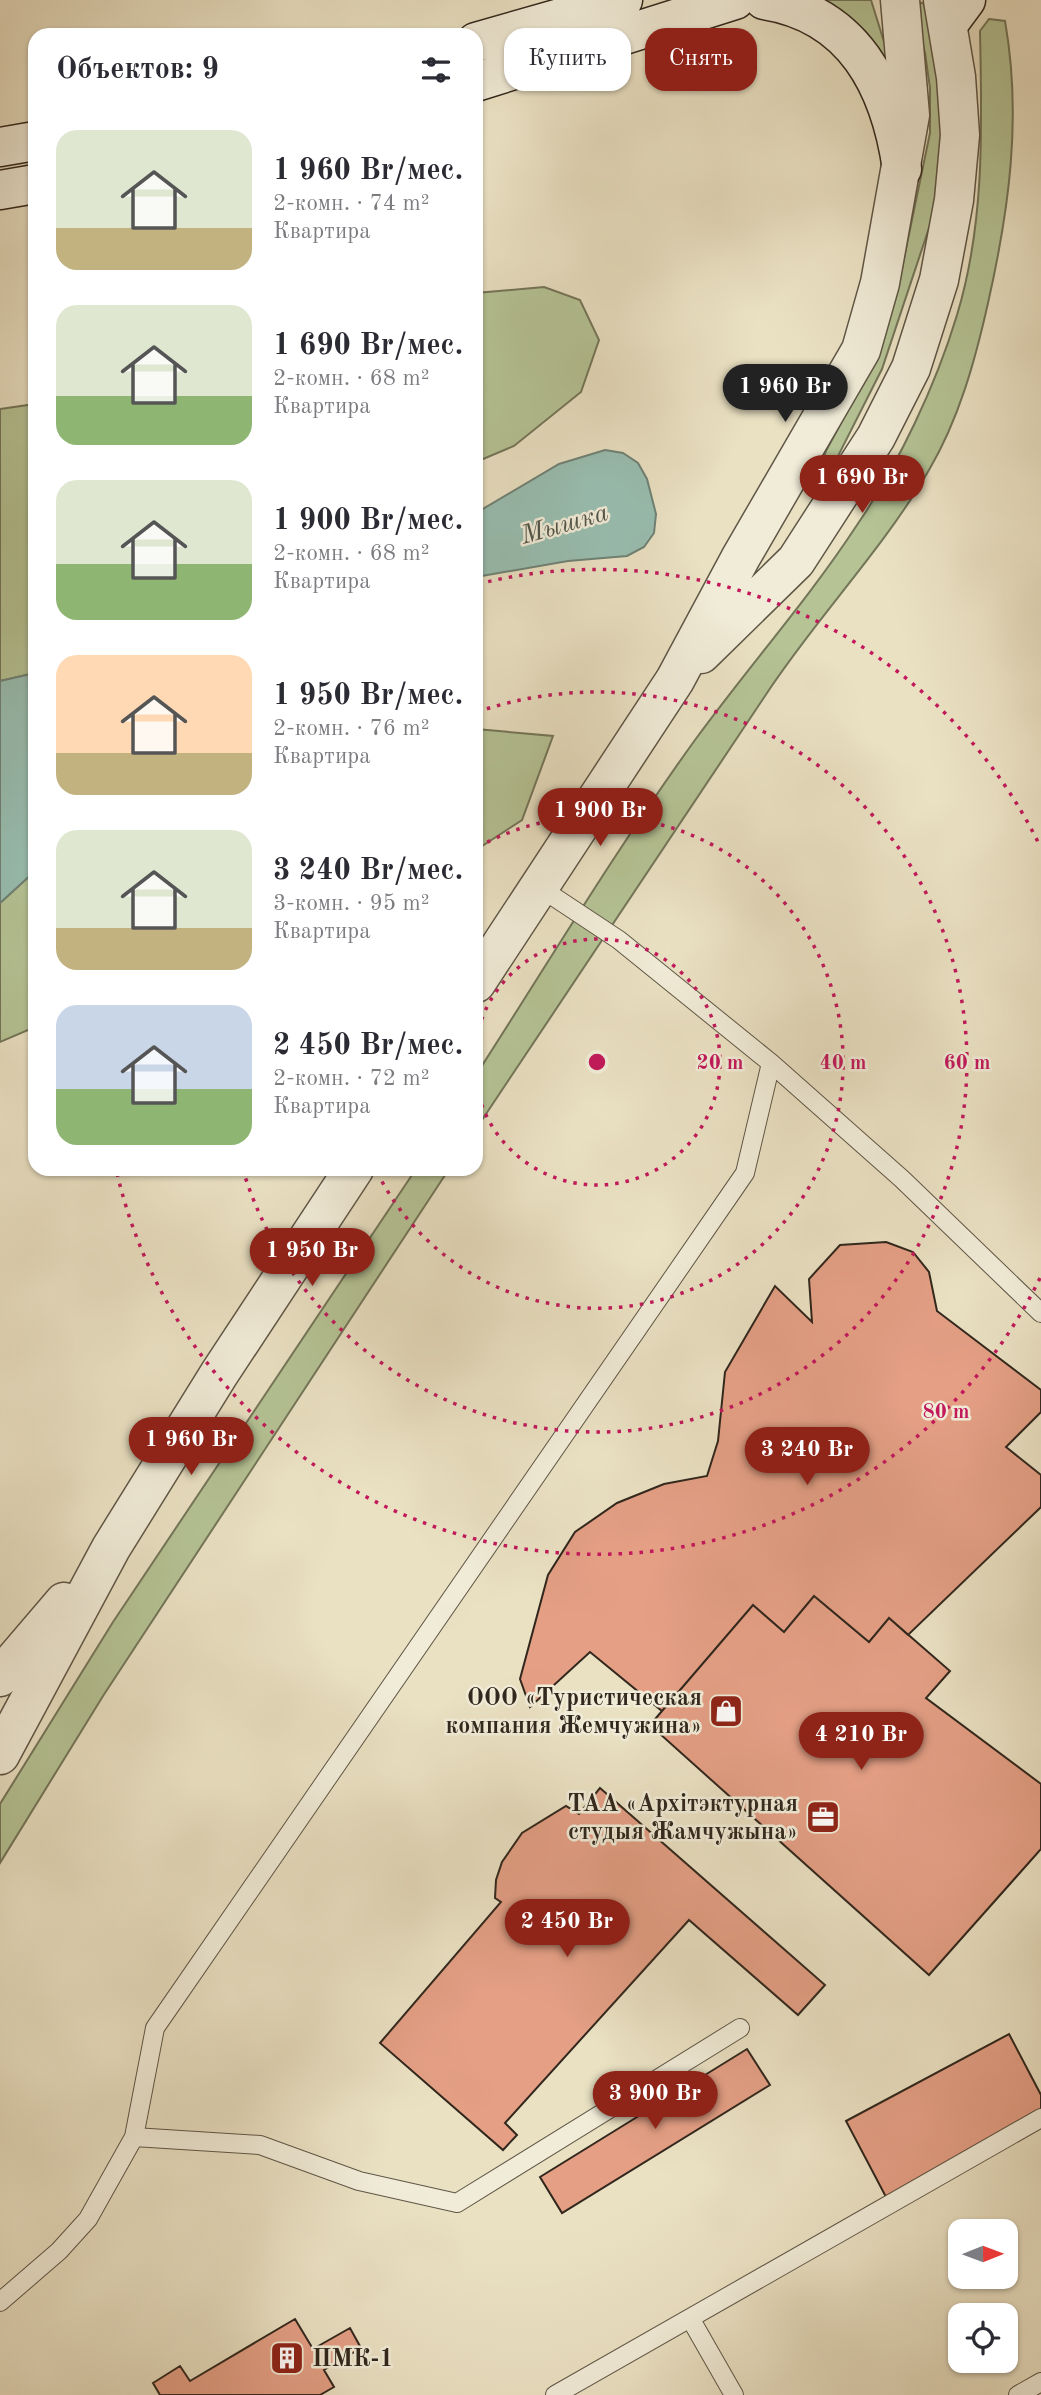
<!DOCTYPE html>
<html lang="ru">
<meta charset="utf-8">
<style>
body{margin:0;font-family:"Old Standard TT",serif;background:#f2f2f3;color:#2b2b33;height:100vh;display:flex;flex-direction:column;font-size:26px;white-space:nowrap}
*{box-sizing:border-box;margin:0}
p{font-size:23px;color:#7c7c81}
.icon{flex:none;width:38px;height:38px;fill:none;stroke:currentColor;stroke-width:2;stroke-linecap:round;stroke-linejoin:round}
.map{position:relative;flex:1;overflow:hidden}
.panel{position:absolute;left:28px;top:28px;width:455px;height:1148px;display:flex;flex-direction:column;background:#fff;border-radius:21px;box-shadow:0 2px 5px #0004}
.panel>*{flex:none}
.top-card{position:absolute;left:504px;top:28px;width:430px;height:63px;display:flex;gap:14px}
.needle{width:46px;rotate:89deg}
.controls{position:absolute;left:948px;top:2219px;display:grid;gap:14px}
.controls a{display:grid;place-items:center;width:70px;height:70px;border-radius:14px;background:#fff;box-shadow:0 2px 5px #0004;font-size:35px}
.price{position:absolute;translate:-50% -60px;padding:0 16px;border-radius:24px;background:#8f2418;color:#fff;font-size:23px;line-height:46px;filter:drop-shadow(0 2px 4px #0008)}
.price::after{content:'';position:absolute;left:50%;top:42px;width:21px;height:16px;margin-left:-10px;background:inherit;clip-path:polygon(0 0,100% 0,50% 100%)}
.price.current{background:#222;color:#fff}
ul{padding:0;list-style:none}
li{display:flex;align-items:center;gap:21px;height:175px;padding:0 28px}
li span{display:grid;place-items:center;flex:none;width:196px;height:140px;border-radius:21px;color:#555}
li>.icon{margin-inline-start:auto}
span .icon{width:84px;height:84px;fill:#fffc;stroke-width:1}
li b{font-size:30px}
h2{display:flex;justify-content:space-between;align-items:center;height:84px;padding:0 28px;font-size:30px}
.chip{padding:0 24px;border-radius:21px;background:#fff;box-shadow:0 2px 5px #0004;font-size:24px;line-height:63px}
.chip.current{background:#8f2418;color:#fff}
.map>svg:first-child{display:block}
.green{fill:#b5c395;stroke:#737559;stroke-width:2}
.water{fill:#98beb1;stroke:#6f8276;stroke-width:2}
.building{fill:#e49f85;stroke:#31271d;stroke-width:2}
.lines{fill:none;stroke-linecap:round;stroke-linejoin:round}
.service-casing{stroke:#5f5646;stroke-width:20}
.tertiary-casing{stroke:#5f5646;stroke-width:41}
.secondary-casing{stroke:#31271d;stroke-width:41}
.service{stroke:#f1ecd8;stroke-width:18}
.tertiary{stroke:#f1ecd8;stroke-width:38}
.secondary{stroke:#f1ecd8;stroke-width:38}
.ring{fill:none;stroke:#c2185b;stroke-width:3.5;stroke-dasharray:3.5 7}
.labels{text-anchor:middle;stroke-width:5;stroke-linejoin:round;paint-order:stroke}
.poi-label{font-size:24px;font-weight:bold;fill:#31271d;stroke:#f1ecd8;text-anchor:end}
.water-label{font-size:26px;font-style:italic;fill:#505449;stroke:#f1ecd8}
.centre{fill:#c2185b;stroke:#f1ecd8;stroke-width:3.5}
.ring-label{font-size:21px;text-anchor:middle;font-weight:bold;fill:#c2185b;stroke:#f1ecd8;stroke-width:5;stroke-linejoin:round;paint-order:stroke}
</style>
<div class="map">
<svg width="1041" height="2395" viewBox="0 0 1041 2395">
<rect width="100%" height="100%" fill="#eae1c3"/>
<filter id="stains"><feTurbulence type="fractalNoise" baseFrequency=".00286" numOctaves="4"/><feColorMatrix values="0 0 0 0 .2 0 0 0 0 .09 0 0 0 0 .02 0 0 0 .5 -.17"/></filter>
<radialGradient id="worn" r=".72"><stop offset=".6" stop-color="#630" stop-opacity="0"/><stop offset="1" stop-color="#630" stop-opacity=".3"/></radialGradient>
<path class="green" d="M825,0H871L890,61H886L865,31Z
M918,2L925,4L935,49L942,133L933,216L882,369L833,466L826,468L823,460L826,451L872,365L896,297L930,133V88L925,53L913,8Z
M989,19L1005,21C1022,117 1009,210 988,303C975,361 959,419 929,470C882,551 816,618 765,696C669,840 572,984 476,1129V1075C548,963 617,848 695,740C748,667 808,600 857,525C898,465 936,385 957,315C985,223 982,126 980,31Z
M544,287L580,300L599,340L581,392L514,446L476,462V293Z
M35,404V673L0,681V409Z
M476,729L553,736L522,820L476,850Z
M35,871V1027L0,1042V903Z
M416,1169H449L103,1696L0,1863V1804L113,1622Z"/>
<path class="water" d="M605,450L623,453L638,463L647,479L656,514L654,533L644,547L627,556L568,561L476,577V513L559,464Z
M35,673V871L0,903V681Z"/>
<path class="building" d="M886,1242L913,1252L929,1272L937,1311L1041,1390V1412L1006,1447L1041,1475V1507L908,1635L889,1618L869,1642L814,1596L784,1632L753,1605L662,1711L590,1652L530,1707L520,1679L548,1575L575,1532L617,1503L664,1484L707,1476L718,1441L725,1372L775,1286L812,1322L809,1279L840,1245Z
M814,1596L869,1642L889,1618L950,1671L926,1698L1041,1784V1849L929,1975L650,1725L753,1605L784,1632Z
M600,1788L825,1985L798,2015L689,1920L505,2123L517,2135L503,2150L380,2043L501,1902L495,1898L496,1880L502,1862L522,1833L566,1806L579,1814Z
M1009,2034L1041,2095V2115L886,2197L846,2121Z
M747,2049L770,2085L562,2213L540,2177Z
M295,2319L313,2349L350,2328L361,2348L324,2370L334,2387L320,2395H160L153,2383L180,2366L190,2381Z"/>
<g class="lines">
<g class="service-casing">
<path id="service" d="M771,1063L902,1179L1041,1313
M134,2137L260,2145L359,2181L457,2203L740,2028
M0,2302L59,2251L88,2219L134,2137L155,2028L745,1173L771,1063L619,940L539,887
M690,2318L734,2395
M555,2395L1041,2118
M1018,2395L1041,2382"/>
</g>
<g class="tertiary-casing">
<path id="tertiary" d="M701,654L796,561L876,437L911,368L939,280L954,200L960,135L956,77L943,0
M476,983L675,680L741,557L861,350L880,283L910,115L900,0
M0,1677L64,1602
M0,1755L111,1548L219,1374L354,1169"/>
</g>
<g class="secondary-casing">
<path id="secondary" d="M764,0C854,14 890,86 902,169
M949,23L966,0
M476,42L623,0
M476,82L735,0
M0,147L35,141
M0,190L35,184"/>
</g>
<use href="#service" class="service"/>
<use href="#tertiary" class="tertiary"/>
<use href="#secondary" class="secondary"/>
</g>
<g class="ring">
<path d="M476 1040A123 123 0 1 1 476 1084"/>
<path d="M478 847A246 246 0 1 1 376 1170"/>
<path d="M477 712A370 370 0 1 1 243 1170"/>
<path d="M1040 1278A493 493 0 0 1 117 1173M478 584A493 493 0 0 1 1040 846"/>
</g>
<defs>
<g id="shop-square" transform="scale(1.75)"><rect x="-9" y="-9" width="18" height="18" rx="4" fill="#8f2418" stroke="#f1ecd8"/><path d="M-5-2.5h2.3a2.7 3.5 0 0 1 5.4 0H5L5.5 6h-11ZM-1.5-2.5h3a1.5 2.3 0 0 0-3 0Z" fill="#fff"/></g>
<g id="office-square" transform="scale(1.75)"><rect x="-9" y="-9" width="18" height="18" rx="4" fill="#8f2418" stroke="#f1ecd8"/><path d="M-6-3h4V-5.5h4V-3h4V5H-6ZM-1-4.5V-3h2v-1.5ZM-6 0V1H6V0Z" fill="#fff"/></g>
<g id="building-square" transform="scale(1.75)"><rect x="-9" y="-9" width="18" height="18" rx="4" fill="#8f2418" stroke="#f1ecd8"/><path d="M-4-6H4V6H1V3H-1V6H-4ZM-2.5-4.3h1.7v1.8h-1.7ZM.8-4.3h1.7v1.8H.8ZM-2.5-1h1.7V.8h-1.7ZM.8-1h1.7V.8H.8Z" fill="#fff"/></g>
</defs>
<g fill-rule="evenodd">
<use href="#shop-square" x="726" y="1711"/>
<use href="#office-square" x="823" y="1817"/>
<use href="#building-square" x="287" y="2358"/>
</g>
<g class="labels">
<g class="poi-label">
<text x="702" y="1705">ООО «Туристическая<tspan x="702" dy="28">компания Жемчужина»</tspan></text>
<text x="798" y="1811">ТАА «Архітэктурная<tspan x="798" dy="28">студыя Жамчужына»</tspan></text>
<text x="312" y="2366" text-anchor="start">ПМК-1</text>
</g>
<g class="water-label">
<text transform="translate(564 523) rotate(-16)" y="9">Мышка</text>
</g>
</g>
<circle cx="597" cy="1062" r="10" class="centre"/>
<g class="ring-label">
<text x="720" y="1069">20 m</text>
<text x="843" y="1069">40 m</text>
<text x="967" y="1069">60 m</text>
<text x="946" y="1418">80 m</text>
</g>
<rect width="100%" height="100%" filter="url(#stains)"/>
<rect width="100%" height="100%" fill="url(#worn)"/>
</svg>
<div class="controls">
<a><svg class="needle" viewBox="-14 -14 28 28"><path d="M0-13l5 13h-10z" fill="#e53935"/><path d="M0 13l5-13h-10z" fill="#7c7c81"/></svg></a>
<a><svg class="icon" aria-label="locate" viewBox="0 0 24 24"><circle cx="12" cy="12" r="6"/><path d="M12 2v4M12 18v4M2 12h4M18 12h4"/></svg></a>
</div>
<b class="price current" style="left:785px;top:424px">1 960 Br</b>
<b class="price" style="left:862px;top:515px">1 690 Br</b>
<b class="price" style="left:600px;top:848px">1 900 Br</b>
<b class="price" style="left:312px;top:1288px">1 950 Br</b>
<b class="price" style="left:191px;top:1477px">1 960 Br</b>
<b class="price" style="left:807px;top:1487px">3 240 Br</b>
<b class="price" style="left:861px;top:1772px">4 210 Br</b>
<b class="price" style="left:567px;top:1959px">2 450 Br</b>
<b class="price" style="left:655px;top:2131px">3 900 Br</b>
<div class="top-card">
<a class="chip">Купить</a>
<a class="chip current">Снять</a>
</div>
<section class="panel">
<h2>Объектов: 9<svg class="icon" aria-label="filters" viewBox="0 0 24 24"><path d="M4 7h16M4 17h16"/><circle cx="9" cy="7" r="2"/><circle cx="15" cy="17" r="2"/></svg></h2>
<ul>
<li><span style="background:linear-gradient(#dfe7d0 70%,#c2b280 0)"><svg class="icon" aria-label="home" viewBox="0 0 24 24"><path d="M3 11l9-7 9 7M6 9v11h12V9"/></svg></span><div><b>1 960 Br/мес.</b><p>2-комн. · 74 m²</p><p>Квартира</p></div></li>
<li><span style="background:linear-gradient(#dfe7d0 65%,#8fb573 0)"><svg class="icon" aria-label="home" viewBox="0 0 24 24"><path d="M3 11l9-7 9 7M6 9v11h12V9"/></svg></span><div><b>1 690 Br/мес.</b><p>2-комн. · 68 m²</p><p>Квартира</p></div></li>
<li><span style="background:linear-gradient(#dfe7d0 60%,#8fb573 0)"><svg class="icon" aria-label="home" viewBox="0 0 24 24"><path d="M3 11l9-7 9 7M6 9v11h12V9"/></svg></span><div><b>1 900 Br/мес.</b><p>2-комн. · 68 m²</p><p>Квартира</p></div></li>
<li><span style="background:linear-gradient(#ffd9b3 70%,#c2b280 0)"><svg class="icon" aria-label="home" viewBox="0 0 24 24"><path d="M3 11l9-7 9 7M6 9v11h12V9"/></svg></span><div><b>1 950 Br/мес.</b><p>2-комн. · 76 m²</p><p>Квартира</p></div></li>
<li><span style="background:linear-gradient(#dfe7d0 70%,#c2b280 0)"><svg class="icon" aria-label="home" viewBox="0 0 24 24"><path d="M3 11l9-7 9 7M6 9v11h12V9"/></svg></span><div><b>3 240 Br/мес.</b><p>3-комн. · 95 m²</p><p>Квартира</p></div></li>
<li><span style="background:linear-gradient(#c9d6e8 60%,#8fb573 0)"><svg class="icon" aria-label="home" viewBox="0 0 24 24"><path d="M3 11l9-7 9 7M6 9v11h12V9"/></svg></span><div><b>2 450 Br/мес.</b><p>2-комн. · 72 m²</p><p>Квартира</p></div></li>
</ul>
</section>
</div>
